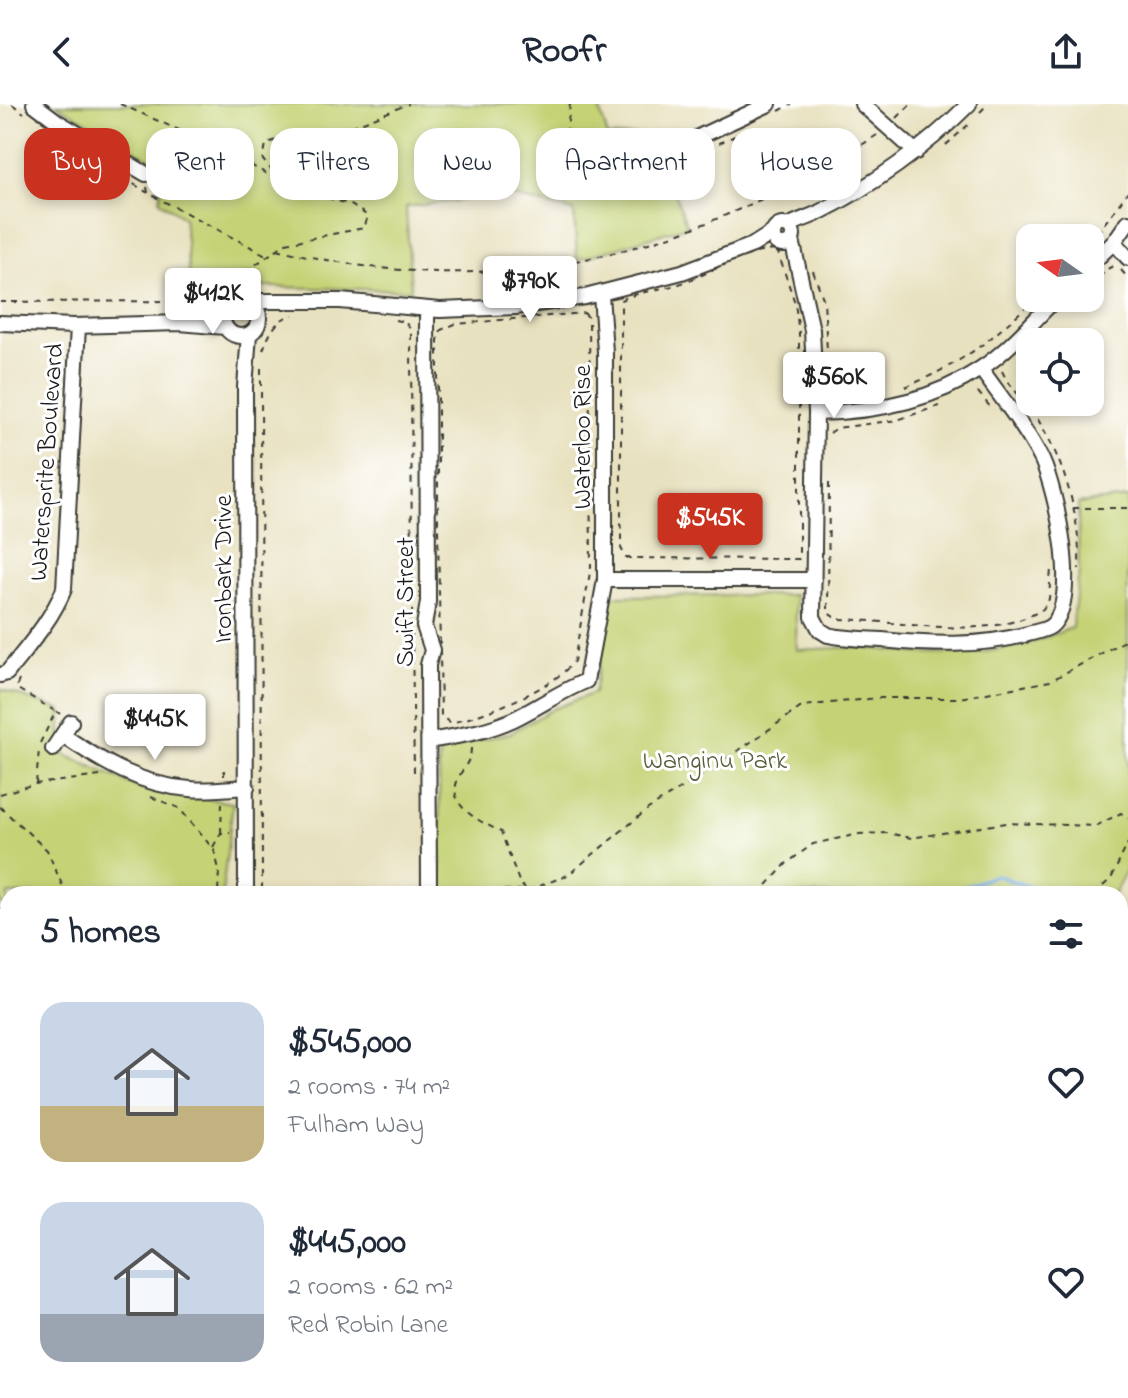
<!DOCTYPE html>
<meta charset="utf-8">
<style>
body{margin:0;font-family:"Indie Flower",sans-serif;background:#f6f6f7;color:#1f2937;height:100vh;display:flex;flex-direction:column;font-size:30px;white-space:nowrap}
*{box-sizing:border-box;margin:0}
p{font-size:26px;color:#747a83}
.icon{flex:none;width:44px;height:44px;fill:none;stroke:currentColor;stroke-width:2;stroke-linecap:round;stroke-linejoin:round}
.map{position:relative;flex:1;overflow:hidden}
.drawer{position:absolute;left:0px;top:782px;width:1128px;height:512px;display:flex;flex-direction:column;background:#fff;border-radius:24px 24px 0 0;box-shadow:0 4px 12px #0003}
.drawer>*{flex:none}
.guide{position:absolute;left:24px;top:24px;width:1080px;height:72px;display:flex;gap:16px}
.needle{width:52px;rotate:284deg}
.controls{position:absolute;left:1016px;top:120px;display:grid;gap:16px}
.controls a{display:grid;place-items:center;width:88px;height:88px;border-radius:16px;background:#fff;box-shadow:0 4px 12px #0003;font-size:40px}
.price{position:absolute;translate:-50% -68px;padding:0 18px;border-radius:8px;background:#fff;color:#222;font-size:26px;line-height:52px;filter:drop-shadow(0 2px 4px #0008)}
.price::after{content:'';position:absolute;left:50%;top:48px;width:24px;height:18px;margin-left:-12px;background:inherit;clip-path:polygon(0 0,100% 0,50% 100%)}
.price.active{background:#c8321e;color:#fff}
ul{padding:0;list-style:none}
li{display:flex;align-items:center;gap:24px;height:200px;padding:0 40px}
li span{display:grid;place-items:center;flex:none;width:224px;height:160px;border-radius:24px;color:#555}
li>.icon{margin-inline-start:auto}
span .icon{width:96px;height:96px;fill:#fffc;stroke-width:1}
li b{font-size:34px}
h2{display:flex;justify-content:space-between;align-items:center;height:96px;padding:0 40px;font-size:34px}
.pill{padding:0 28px;border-radius:24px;background:#fff;box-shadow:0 4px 12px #0003;font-size:28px;line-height:72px}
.pill.active{background:#c8321e;color:#fff}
header{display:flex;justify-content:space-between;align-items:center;height:104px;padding:0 40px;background:#fff;font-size:36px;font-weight:800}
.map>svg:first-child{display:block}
.green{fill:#c5d274;stroke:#707748;stroke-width:2}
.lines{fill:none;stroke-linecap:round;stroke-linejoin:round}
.stream{stroke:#70aae0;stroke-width:4}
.minor-casing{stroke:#3b3a34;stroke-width:18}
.path{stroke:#3b3a34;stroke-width:2;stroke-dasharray:6 6;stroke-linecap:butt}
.minor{stroke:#fff;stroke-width:14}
.rail-casing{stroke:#1c1c1c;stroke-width:7}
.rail{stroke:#fff;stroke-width:4;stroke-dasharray:12;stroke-linecap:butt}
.labels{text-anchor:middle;stroke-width:6;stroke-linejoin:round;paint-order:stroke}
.street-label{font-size:26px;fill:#1c1c1c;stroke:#fff}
.park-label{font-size:26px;fill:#575c3b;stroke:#fff}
</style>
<header><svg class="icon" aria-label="back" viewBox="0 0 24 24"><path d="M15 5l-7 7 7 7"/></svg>Roofr<svg class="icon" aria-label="share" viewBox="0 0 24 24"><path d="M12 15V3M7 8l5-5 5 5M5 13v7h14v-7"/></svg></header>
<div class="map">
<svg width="1128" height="1294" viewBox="0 0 1128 1294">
<rect width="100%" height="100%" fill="#fff"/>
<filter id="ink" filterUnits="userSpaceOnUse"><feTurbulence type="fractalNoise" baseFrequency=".0125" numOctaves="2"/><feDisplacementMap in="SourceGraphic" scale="16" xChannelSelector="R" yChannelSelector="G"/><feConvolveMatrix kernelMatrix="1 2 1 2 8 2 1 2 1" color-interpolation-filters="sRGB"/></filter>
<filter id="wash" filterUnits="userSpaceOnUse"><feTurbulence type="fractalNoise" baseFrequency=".006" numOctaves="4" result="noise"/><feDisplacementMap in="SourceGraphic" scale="32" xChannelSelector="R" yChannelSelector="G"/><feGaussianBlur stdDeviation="1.8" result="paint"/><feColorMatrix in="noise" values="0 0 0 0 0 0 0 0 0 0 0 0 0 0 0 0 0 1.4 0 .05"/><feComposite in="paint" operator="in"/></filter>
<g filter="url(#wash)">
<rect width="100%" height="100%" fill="#e8e1bf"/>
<path class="green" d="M56,0H598L608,33L638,31L656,78L669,74L687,122L577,156L574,107L505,91L406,103L411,186L226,182L191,196L184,114L160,97L164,63Z
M1128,394V762L1114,790H441L439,650L446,644L510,629L553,605L594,589L612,492L795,491L797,546L856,543L911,549L974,550L1024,541L1072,524L1079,468L1078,400Z
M0,585L61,606V649L142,685L233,699L222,790H8V805L0,799Z
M0,1011L8,1014V1107L0,1105Z
M0,1202L8,1204V1286H311L340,1294H0Z
M675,1286H876L872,1294H697Z"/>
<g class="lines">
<path class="stream" d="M946,790L996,771L1048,790
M1120,814L1128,815
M634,1294L637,1286"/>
</g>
</g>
<g filter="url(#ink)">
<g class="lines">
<g class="minor-casing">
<path id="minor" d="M34,0L58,18L146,70
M862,0L916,48
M660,51L769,0
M773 131a10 10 0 1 1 20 0a10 10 0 1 1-20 0Z
M788,122C797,117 807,114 816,110C872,82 925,44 969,0
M792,136L812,226L816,309L813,513L820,526L828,531C846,535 864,535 882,536C932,541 979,543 1028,530C1035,528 1046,526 1051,522C1081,497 1056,387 1042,356C1026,324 1002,295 981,265
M1114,138L1128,154
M1090,161L1114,138L1128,118
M223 214a18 18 0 1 1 36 0a18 18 0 1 1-36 0Z
M248,197H340L440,206L515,203L585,193L682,168L753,141L775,127
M427,205L428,498L424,522L432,546L428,561L429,786L427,790
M0,219L74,222L180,219L225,223
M816,309C873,308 931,298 980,265C1008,247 1033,218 1056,194
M605,476H814
M0,571L7,569C28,542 51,517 64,485L78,222
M64,632C102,658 143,682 190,685C208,687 228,684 247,683
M429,637C457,632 487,628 514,615C539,603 561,587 586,577L605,476V248L601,190
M53,645L71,618
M246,790L245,283L249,230
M0,812L8,819"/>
</g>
<path class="path" d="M12,0L24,9
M120,0L206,38L292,83L351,101L368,112L364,124L286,139L231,178L227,202
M570,0L567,26L580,52L648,51
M779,7L792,0
M980,8L988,0
M897,14L911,0
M946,41L968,21
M708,44L739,30
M103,61L148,89
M281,77L263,56L266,40L276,36L325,33L409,0
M147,83L148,89L268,152
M1090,139L1128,88
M277,145C450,189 605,170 766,93C804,74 841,55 877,31
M777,146L795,199L799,229V455L626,454L621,444V196C638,188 657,186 676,181C709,171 742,147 777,146Z
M1121,166L1128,174
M813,167L824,197L828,262
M1090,181L1109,164L1116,161
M0,198L184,197L211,192L231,178
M1068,201L1076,194
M584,209L589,214L591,463L574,557C555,584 483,612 450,619L441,612L438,422V236L441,226L455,220Z
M395,216L405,218L411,226L412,508
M263,246C269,231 276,214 293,211
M261,264L262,788L265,790
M1002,267C1009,282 1025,297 1035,311C1064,356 1081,412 1079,465
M905,283C962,260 992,236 1035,194
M978,288L991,304
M830,329L837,324L897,316L939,302
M829,379L828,509L837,515C898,516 989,539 1043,505L1049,495L1051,464
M1073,404H1128
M412,530L414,668
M19,576L16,584L55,607
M40,639L56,607L60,610
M471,644C471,657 464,662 459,673C444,702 480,717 501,728L520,780L531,790
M224,672V661
M36,679L39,646
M0,690L35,680L101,672L105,674
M151,693L179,704L214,746L219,765L218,790
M0,703L47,746L66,790
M221,729L222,698
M213,743L221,729H230
M408,790L415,782
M481,790L491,786H529L568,771L648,705L703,671L803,602L878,594H960L1050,577L1128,535
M759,790L787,759L813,740L859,730L888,729L911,734L1006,719L1096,722L1121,709L1128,714
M1094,790L1111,775L1128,739
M0,1048L8,1050
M0,1125L8,1127
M641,1286L656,1294"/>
<use href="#minor" class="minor"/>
<g class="rail-casing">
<path id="rail" d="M0,1161L8,1163
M438,1286L469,1294
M467,1286L497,1294"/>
</g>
<use href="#rail" class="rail"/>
</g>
</g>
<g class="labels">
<g class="street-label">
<text transform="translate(581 333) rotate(-90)" y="9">Waterloo Rise</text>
<text transform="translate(45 358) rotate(-86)" y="9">Watersprite Boulevard</text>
<text transform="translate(222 465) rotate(-90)" y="9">Ironbark Drive</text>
<text transform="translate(404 498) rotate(-90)" y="9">Swift Street</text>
</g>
<g class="park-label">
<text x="715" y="664">Wanginu Park</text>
</g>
</g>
</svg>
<div class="controls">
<a><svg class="needle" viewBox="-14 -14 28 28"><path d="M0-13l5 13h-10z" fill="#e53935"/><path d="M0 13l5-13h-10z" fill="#747a83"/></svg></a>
<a><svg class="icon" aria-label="locate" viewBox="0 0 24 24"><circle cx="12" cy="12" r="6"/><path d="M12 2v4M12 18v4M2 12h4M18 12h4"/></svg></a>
</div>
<b class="price" style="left:530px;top:220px">$790K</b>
<b class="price" style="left:213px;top:232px">$412K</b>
<b class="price" style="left:834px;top:316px">$560K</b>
<b class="price active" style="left:710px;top:457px">$545K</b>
<b class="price" style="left:155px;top:658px">$445K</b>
<div class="guide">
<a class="pill active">Buy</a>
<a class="pill">Rent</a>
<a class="pill">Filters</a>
<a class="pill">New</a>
<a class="pill">Apartment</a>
<a class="pill">House</a>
</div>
<section class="drawer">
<h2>5 homes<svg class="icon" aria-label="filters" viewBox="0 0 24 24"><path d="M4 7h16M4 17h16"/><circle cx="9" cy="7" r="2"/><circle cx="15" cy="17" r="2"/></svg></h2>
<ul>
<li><span style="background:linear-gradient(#c9d6e8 65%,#c2b280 0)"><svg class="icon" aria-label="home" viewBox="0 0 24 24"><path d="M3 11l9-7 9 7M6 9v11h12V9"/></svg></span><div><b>$545,000</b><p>2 rooms · 74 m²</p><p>Fulham Way</p></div><svg class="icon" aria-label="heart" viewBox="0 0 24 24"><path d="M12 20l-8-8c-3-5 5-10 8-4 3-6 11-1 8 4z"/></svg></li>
<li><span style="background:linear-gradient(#c9d6e8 70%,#9aa5b1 0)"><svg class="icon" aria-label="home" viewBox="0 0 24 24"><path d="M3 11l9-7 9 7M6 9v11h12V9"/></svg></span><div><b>$445,000</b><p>2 rooms · 62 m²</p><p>Red Robin Lane</p></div><svg class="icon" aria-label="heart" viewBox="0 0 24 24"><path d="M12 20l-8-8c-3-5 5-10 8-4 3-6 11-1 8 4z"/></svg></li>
</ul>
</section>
</div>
